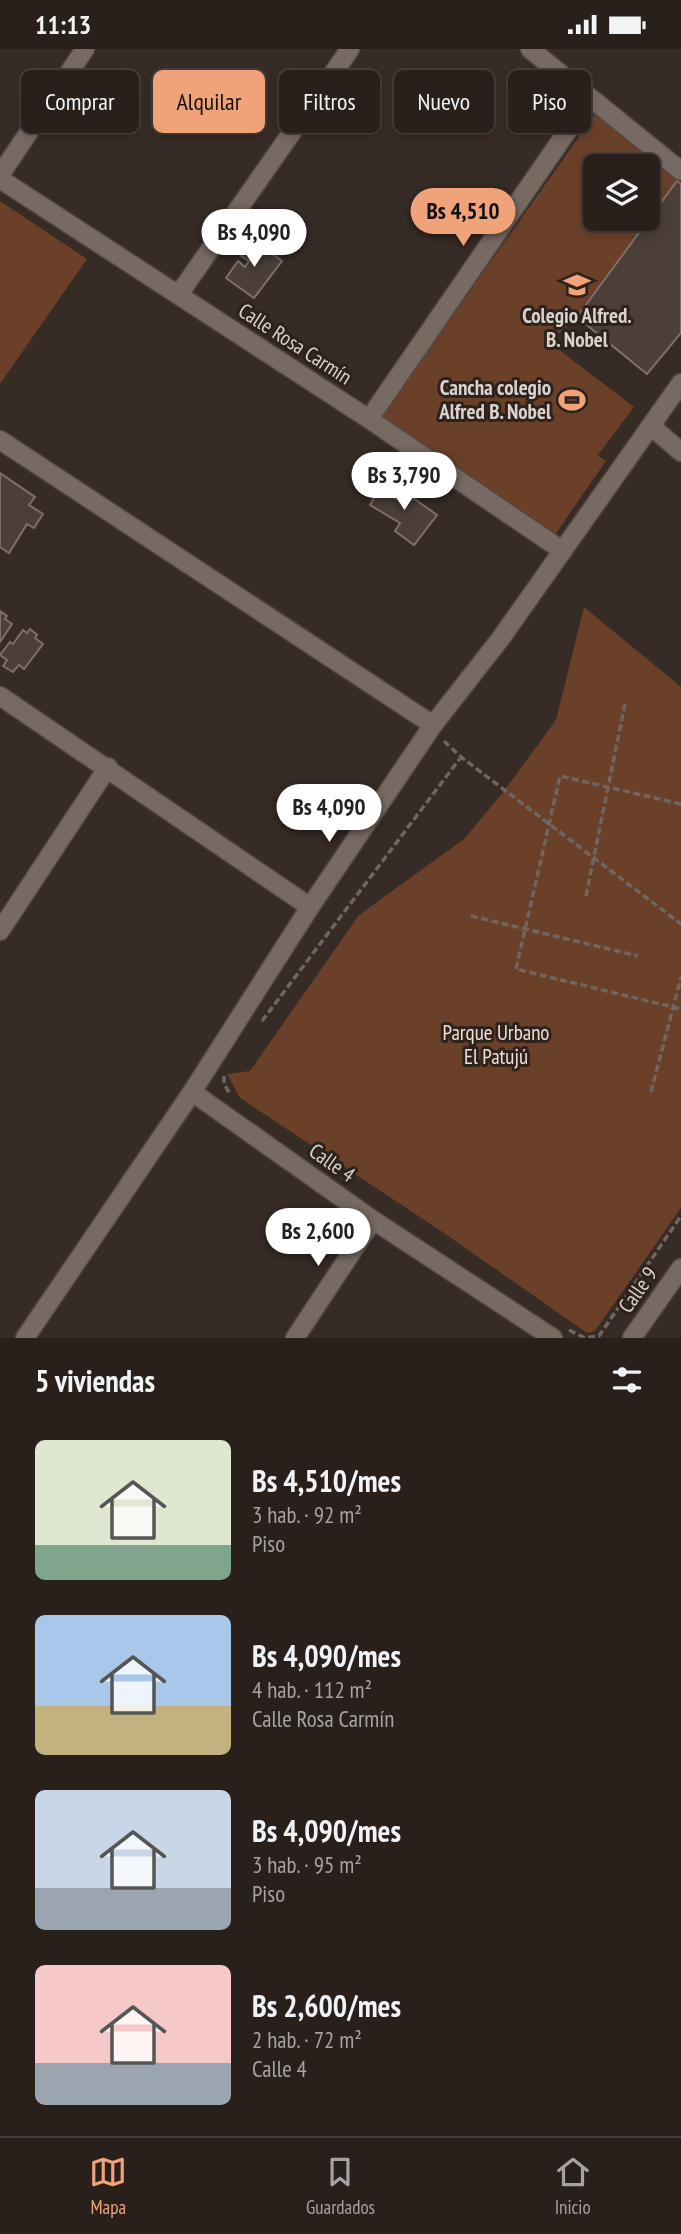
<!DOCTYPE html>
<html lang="es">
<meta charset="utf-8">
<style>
body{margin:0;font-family:"PT Sans Narrow",sans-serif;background:#352d29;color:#f1f3f6;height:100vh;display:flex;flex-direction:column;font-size:26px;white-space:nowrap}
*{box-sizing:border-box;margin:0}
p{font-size:23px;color:#a5a3a3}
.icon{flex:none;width:38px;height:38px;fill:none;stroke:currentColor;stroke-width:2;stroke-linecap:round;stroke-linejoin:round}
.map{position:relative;height:1289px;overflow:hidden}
.drawer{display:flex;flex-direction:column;background:#29201c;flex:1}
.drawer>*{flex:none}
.guide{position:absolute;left:21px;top:21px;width:640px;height:63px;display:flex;gap:14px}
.controls{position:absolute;left:583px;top:105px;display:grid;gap:14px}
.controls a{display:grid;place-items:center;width:77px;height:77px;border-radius:10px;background:#29201c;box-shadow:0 4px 10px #0003,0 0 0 2px #453e3b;font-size:35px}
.price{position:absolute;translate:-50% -60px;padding:0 16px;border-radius:24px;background:#fff;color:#222;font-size:23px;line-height:46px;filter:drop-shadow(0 2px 4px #0008)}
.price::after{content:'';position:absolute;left:50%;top:42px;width:21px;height:16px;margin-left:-10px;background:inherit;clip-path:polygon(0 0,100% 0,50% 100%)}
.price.selected{background:#f0a279;color:#111}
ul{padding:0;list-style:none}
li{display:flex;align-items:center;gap:21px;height:175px;padding:0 35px}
li span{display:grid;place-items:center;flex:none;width:196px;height:140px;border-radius:10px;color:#555}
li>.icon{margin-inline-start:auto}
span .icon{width:84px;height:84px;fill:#fffc;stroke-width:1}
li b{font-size:30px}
h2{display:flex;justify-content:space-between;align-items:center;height:84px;padding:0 35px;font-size:30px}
.tag{padding:0 24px;border-radius:10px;background:#29201c;box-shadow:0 4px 10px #0003,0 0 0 2px #453e3b;font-size:24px;line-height:63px}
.tag.selected{background:#f0a279;color:#111}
.status{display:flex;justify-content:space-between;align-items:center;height:49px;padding:0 35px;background:#29201c;direction:ltr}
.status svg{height:19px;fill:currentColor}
.dock{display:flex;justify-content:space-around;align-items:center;height:98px;border-top:2px solid #453e3b;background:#29201c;font-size:19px;color:#a5a3a3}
.dock a{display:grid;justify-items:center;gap:4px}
.dock .selected{color:#f0a279}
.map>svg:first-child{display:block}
.green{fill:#6a4029;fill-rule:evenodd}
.building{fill:#4b3f38;stroke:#7e7069;stroke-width:2}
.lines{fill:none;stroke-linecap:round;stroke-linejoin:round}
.minor-casing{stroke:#534944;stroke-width:21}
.path{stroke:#706560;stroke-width:3.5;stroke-dasharray:7 3.5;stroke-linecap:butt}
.minor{stroke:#776a63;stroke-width:18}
.labels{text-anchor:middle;stroke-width:6;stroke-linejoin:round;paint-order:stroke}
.poi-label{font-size:21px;font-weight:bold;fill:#dad2ce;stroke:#2d221c}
.street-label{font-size:21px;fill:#dad2ce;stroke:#2d221c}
.park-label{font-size:21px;fill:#f1ded4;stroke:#2d221c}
</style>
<div class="status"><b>11:13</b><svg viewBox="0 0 49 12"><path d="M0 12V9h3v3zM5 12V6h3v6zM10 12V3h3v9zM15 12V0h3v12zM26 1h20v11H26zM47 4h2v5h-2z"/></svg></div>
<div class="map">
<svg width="681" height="1289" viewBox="0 0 681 1289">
<rect width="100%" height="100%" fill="#372b25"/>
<path class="green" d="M595,65L677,132L577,268L549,293L634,358L598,406L606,412L554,487L380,369ZM595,117H648V170H595Z
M0,152L87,210L0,335Z
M584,558L681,638V1159L595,1282L587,1284L441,1182L240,1049L227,1025L250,1022L359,866L464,790L504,742L556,671Z"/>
<path class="building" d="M677,132L681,135V284L647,325L577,268Z
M253,191L282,212L254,249L226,229L238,212L245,218L249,212L241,207Z
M0,424L35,448L29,456L43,465L34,479L27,475L9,504L0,498Z
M385,431L400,439L395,449L403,453L409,446L437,466L414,496L395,482L400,474L370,456Z
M0,562L7,567L5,570L12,575L0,593Z
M30,580L37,586L35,589L43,595L24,620L19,616L13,623L3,617L7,611L0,606L10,593L13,595L23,581L27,584Z"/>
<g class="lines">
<g class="minor-casing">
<path id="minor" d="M530,0L681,122
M0,126L85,0
M0,130L369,370L563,502
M179,245L350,0
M369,370L590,49
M651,377L681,403
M0,391L433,676
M0,647L310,858
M0,882L108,718
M192,1043L373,1171L553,1289
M25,1289L192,1043L310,858L433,676L501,589L681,334
M295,1289L373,1171
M632,1289L681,1219"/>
</g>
<path class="path" d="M444,692L461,708L681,875
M681,755L560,727L516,920L681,960
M586,847L625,655
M471,867L638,907
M262,972L461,708
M224,1027V1034L230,1046
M651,1043L681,928
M569,1281L585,1289L599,1287L681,1167"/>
<use href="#minor" class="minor"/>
</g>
<defs>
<g id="school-bare" transform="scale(2.1)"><path d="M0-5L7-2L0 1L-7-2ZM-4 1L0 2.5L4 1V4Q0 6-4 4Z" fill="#f0a279" stroke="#2d221c" stroke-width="2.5" paint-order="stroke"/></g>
<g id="stadium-bare" transform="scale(2.1)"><path d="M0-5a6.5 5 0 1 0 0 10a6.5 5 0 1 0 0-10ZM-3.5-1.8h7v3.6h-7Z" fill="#f0a279" stroke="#2d221c" stroke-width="2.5" paint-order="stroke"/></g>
</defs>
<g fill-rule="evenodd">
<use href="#school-bare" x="577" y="236"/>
<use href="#stadium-bare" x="572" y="351"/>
</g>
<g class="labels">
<g class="poi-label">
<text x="577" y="274">Colegio Alfred.<tspan x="577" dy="24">B. Nobel</tspan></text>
<text x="551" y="346" text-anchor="end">Cancha colegio<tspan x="551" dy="24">Alfred B. Nobel</tspan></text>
</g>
<g class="street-label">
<text transform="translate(295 295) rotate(33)" y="7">Calle Rosa Carmín</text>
<text transform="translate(332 1114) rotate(35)" y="7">Calle 4</text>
<text transform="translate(638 1241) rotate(-55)" y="7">Calle 9</text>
</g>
<g class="park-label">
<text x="496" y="991">Parque Urbano<tspan x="496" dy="24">El Patujú</tspan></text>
</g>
</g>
</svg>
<div class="controls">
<a><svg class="icon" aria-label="layers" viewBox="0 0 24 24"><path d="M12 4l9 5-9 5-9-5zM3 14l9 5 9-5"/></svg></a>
</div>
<b class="price selected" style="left:463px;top:199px">Bs 4,510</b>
<b class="price" style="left:254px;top:220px">Bs 4,090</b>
<b class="price" style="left:404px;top:463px">Bs 3,790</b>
<b class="price" style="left:329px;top:795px">Bs 4,090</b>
<b class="price" style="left:318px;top:1219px">Bs 2,600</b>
<div class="guide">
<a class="tag">Comprar</a>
<a class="tag selected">Alquilar</a>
<a class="tag">Filtros</a>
<a class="tag">Nuevo</a>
<a class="tag">Piso</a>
</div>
</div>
<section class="drawer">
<h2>5 viviendas<svg class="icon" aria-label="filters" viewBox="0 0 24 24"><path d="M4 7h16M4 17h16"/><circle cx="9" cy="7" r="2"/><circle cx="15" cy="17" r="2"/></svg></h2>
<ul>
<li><span style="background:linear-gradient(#dfe7d0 75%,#7fa58c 0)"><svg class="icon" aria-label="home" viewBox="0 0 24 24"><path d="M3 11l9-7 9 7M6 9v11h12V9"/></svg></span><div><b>Bs 4,510/mes</b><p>3 hab. · 92 m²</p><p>Piso</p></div></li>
<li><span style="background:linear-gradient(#a9c7e8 65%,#c2b280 0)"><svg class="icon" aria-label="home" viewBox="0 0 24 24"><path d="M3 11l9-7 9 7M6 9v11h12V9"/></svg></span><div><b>Bs 4,090/mes</b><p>4 hab. · 112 m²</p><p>Calle Rosa Carmín</p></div></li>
<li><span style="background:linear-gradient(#c9d6e8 70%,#9aa5b1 0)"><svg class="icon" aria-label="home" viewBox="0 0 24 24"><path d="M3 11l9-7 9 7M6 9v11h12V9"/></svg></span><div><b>Bs 4,090/mes</b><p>3 hab. · 95 m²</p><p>Piso</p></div></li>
<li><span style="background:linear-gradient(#f6c9c9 70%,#9aa5b1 0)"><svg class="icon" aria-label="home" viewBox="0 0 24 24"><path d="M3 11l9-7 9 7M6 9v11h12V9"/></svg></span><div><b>Bs 2,600/mes</b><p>2 hab. · 72 m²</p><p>Calle 4</p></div></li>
</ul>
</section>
<nav class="dock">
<a class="selected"><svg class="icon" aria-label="map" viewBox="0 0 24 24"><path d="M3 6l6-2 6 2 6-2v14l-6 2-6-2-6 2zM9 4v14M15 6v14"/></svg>Mapa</a>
<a><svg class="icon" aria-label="saved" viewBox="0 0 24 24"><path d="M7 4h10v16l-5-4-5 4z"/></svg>Guardados</a>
<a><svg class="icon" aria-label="home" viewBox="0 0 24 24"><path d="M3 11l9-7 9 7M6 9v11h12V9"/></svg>Inicio</a>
</nav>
